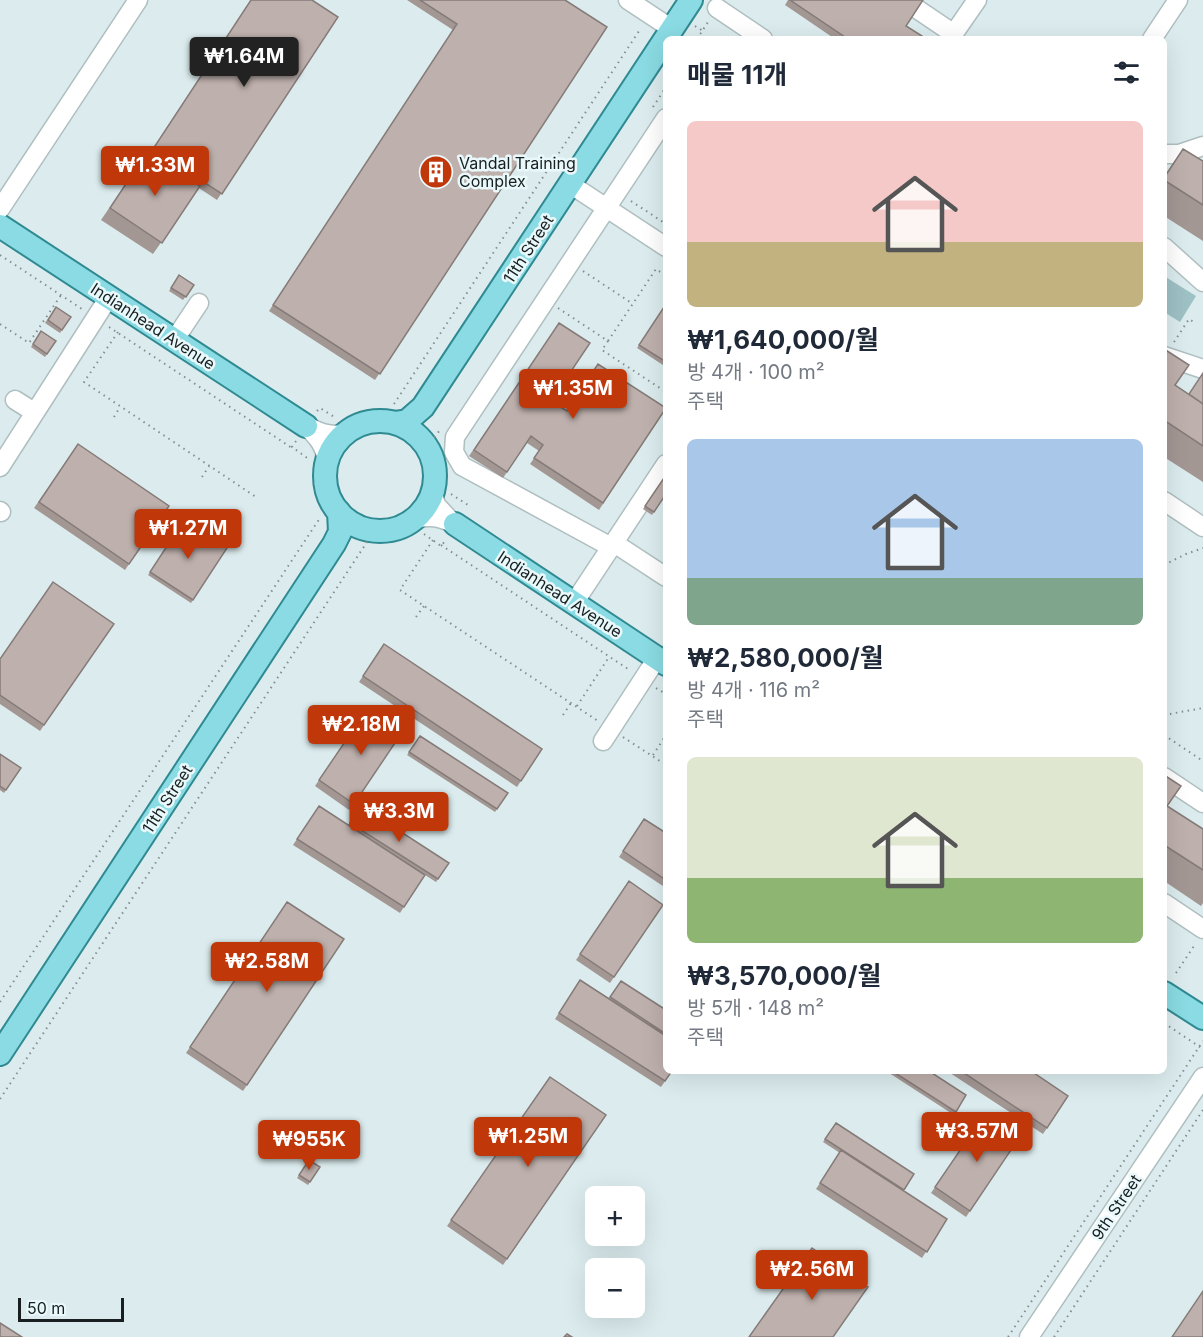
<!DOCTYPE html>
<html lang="ko">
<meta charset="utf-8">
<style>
body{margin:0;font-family:Inter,"Noto Sans KR",sans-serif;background:#f6f6f7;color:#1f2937;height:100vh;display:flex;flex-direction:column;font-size:22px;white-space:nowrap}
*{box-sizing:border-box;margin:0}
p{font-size:20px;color:#747a83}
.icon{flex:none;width:33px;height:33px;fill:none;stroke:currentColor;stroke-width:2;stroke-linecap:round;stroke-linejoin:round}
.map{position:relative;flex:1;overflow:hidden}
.panel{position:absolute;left:663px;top:36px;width:504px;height:1038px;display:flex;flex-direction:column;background:#fff;border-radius:9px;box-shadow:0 6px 24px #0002}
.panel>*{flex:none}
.buttons{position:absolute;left:585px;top:1186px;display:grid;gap:12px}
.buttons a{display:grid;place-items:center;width:60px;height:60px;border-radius:9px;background:#fff;box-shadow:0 6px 24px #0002;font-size:30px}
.scale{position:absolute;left:18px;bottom:15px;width:106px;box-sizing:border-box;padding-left:6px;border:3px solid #191f20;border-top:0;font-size:16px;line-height:21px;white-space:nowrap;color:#191f20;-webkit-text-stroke:4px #e9f9fb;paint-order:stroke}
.price{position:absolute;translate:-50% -51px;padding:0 14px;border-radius:6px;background:#c0370a;color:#fff;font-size:20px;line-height:39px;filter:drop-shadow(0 2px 3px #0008)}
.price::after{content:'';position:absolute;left:50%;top:36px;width:18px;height:14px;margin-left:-9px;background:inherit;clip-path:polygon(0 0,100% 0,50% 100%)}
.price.selected{background:#222;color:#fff}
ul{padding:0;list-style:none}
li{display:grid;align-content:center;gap:12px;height:318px;padding:0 24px}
li span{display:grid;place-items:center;height:186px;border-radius:9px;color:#555}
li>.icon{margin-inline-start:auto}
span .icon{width:108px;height:108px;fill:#fffc;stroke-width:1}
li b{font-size:26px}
h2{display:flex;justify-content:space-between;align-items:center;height:72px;padding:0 24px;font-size:26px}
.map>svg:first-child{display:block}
.green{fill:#9ec1c5}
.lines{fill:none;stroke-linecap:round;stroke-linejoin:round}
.minor-casing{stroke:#afbfc0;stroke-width:21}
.major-casing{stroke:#308a92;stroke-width:26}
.path{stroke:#838f90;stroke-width:2;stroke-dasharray:1.5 4.5;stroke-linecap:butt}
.minor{stroke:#fff;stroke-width:18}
.major{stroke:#8adbe3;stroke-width:22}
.wall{fill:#a39794}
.building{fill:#beb0ac;stroke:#857b78;stroke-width:1.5}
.labels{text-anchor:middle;stroke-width:5;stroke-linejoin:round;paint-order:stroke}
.poi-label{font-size:16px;fill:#191f20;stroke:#e9f9fb;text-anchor:start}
.street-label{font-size:16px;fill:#191f20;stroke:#e9f9fb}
</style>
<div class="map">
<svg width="1203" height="1337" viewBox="0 0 1203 1337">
<rect width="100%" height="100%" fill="#dcecee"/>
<path class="green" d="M1164,276L1196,296L1180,322L1164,312Z"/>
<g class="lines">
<g class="minor-casing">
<path id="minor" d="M628,0L672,29
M717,8L763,39
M917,9L954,34
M950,39L977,0
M1152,39L1178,0
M1164,154H1179L1203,146
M570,184L666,247
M0,209L138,0
M1164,247L1203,282
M175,339L199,303
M1164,356L1203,369
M15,400L34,412
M306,426C318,437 324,445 327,460
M309,427C322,434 330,436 344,434
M0,467L109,297
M433,493L436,505L451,521
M1164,501L1203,527
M0,511L1,512
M414,519C431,515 440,517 455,524
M614,543L666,577
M611,547L462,466L454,452L455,437L666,118
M574,603L666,464
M603,741L657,658
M1164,777L1203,803
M1164,903L1203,929
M1029,1337L1203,1077"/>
</g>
<g class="major-casing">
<path id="major" d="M0,226L306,426
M325 476a55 55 0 1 1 110 0a55 55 0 1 1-110 0Z
M395,423L407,421L423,407L691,0
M455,524L666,664
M1164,993L1203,1018
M0,1054L334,544L340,532L339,512"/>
</g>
<path class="path" d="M695,26L703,31
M697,39L708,22
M653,107L666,87
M631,201L666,224
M0,255L82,309
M583,271L633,304
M558,308L608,341L656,269L666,276
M0,324L29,343L61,295
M109,327L292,448
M118,332L84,382L256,497
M608,341L602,350L666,392
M1174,342L1189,319L1194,322
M394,404L641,28
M317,411L320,408L336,418
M114,417L120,407
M349,419L364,413H381
M296,441L292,447L310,460
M437,448L433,439L440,430
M444,467V483
M316,471L315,487L322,506
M202,477L209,466
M451,494L468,505L466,508
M424,534L441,546L445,541
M433,540L400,590L598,721
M441,545L631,671
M1164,565L1186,554L1203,548
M416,617L424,606
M656,688L666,694
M577,706L609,657
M563,715L571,703
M1164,715L1203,708
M1164,735L1203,761
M623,737L666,765
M653,755L666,735
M1176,973L1196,943
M0,1002L320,518
M1164,1023L1203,1049
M0,1099L369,539L393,540L406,534
M1008,1337L1203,1041
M1054,1337L1203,1110"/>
<use href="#minor" class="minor"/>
<use href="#major" class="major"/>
</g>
<path class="wall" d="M251,0L338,17L217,200L199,188L153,254L101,220L147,152L150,153Z
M407,0H565L607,27L375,380L269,311L453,30Z
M788,0H923L906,26L920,39H835L785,5Z
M1183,149L1203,161V241L1164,216V176Z
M179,275L194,285L183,300L169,291Z
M666,304V367L637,348Z
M56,307L71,317L60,333L45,323Z
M559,323L551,401L567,411L666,409L599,510L530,464L539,451L527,443L503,478L469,456Z
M41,331L56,341L45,357L31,347Z
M1164,349L1175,385L1189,394L1203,373V482L1164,457Z
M78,444L169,506L125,570L34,508Z
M666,475V494L652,515L643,509Z
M184,520L227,548L191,603L148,575Z
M114,624L40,731L0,704V659Z
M384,644L542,749L517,787L359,682Z
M368,708L403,731L349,810L315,786Z
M420,736L508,793L495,812L407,755Z
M0,754L21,768L4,793L0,790Z
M1164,775L1167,806L1203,829V903L1201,906L1164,881Z
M319,806L348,825L361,806L449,863L436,882L425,875L400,913L293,845Z
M644,819L666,833V888L619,857Z
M629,881L663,905L610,983L576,960Z
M287,902L344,939L243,1091L186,1053Z
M580,980L609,998L621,981L666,1010V1071H672L661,1087L555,1019Z
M886,1071H929L966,1095L954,1115Z
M947,1071H1031L1068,1096L1043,1134Z
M550,1077L606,1115L503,1265L447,1226Z
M984,1115L1019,1138L966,1217L931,1193Z
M836,1123L903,1191L947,1219L922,1258L816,1189L840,1153L823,1142Z
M309,1160L320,1167L308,1185L297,1178Z"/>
<path class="building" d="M251,0H312L338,17L222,194L153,149Z
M420,0H565L607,27L380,374L273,305L457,24Z
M790,0H923L906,26L922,36L920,39H848Z
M1183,149L1203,161V205L1164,180V178Z
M147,152L200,186L162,243L110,208Z
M179,275L194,285L186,297L171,288Z
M666,304V362L639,345Z
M56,307L71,317L62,330L48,320Z
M559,323L590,343L551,401L567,411L598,364L666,408L603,503L534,458L543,445L531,436L507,472L474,450Z
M41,331L56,341L47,354L33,344Z
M1164,349L1189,365L1175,385L1203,404V446L1164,420Z
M1203,373V404L1189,394Z
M78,444L169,506L129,564L39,502Z
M666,475V494L654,512L645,506Z
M184,520L227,548L193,600L150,572Z
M53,582L114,624L44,725L0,695V659Z
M384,644L542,749L521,781L363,676Z
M368,708L403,731L354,804L319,780Z
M420,736L508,793L497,809L409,752Z
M0,754L21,768L6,790L0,786Z
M1164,775L1181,786L1167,806L1203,829V870L1164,845Z
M319,806L425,875L404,907L297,839Z
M361,806L449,863L438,879L350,823Z
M644,819L666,833V880L623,851Z
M629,881L663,905L614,977L580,954Z
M287,902L344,939L247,1085L190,1047Z
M580,980L666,1036V1071H672L665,1081L559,1013Z
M621,981L666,1010V1034L610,997Z
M892,1071H929L966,1095L956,1112Z
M961,1071H1031L1068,1096L1047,1128Z
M550,1077L606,1115L507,1259L451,1220Z
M984,1115L1019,1138L970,1211L935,1187Z
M836,1123L914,1174L904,1190L825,1139Z
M841,1150L947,1219L927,1252L820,1183Z
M309,1160L320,1167L310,1182L299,1175Z
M812,1248L868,1287L833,1337H749Z
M1203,1291V1337H1172Z
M0,1323L22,1337H0Z
M567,1334L572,1337H564Z"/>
<defs>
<g id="building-disc" transform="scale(1.725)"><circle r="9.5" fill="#c0370a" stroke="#e9f9fb"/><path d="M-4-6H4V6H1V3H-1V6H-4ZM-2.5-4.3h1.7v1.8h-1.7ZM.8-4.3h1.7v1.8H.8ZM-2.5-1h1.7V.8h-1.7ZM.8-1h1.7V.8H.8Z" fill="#fff"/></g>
</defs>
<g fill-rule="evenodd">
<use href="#building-disc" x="436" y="172"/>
</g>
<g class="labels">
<g class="poi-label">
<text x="459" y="169">Vandal Training<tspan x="459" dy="18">Complex</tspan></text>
</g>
<g class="street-label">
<text transform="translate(528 249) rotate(-57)" y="6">11th Street</text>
<text transform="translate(153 326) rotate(33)" y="6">Indianhead Avenue</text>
<text transform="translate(560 594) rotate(33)" y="6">Indianhead Avenue</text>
<text transform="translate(167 799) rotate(-57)" y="6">11th Street</text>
<text transform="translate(1116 1207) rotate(-56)" y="6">9th Street</text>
</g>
</g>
</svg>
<div class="buttons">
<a>+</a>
<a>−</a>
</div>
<div class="scale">50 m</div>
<b class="price selected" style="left:244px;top:88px">₩1.64M</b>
<b class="price" style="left:155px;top:197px">₩1.33M</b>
<b class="price" style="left:573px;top:420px">₩1.35M</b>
<b class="price" style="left:188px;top:560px">₩1.27M</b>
<b class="price" style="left:361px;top:756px">₩2.18M</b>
<b class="price" style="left:399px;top:843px">₩3.3M</b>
<b class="price" style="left:267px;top:993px">₩2.58M</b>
<b class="price" style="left:977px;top:1163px">₩3.57M</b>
<b class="price" style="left:528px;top:1168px">₩1.25M</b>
<b class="price" style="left:309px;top:1171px">₩955K</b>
<b class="price" style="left:812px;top:1301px">₩2.56M</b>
<section class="panel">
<h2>매물 11개<svg class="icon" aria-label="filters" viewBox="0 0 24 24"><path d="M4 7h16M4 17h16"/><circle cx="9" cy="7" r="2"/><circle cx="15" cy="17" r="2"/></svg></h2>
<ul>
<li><span style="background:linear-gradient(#f6c9c9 65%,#c2b280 0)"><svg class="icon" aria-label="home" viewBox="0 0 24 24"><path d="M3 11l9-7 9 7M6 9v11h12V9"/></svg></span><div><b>₩1,640,000/월</b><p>방 4개 · 100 m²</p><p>주택</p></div></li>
<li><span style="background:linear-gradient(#a9c7e8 75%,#7fa58c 0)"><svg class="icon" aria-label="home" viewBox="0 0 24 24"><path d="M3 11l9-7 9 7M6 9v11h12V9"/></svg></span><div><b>₩2,580,000/월</b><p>방 4개 · 116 m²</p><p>주택</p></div></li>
<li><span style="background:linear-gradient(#dfe7d0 65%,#8fb573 0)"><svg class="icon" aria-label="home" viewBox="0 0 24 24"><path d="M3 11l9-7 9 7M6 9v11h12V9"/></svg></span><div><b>₩3,570,000/월</b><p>방 5개 · 148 m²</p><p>주택</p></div></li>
</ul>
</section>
</div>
